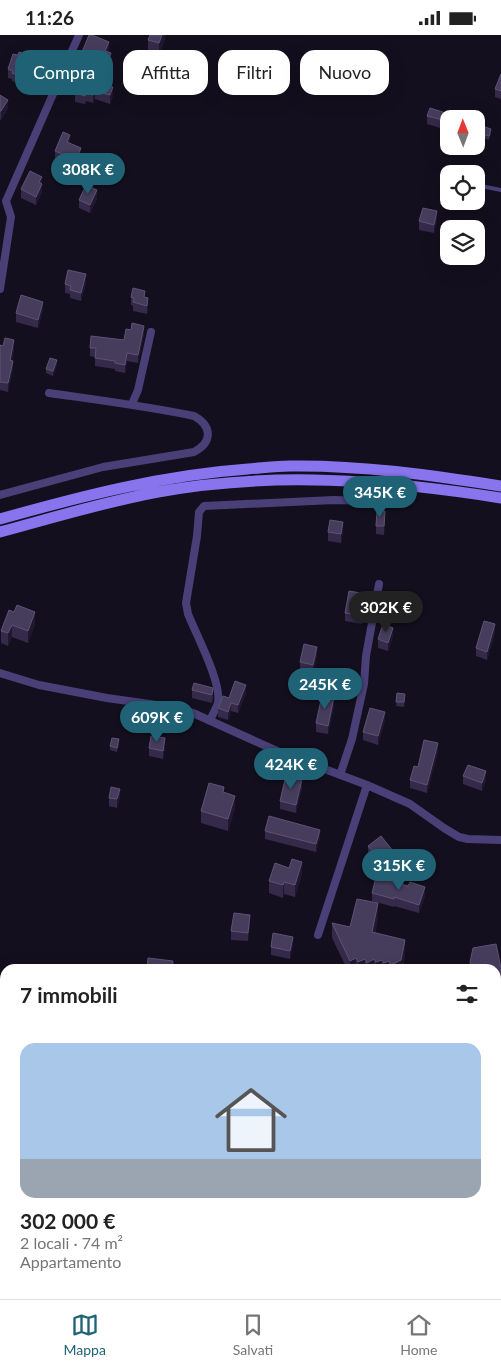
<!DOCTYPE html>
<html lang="it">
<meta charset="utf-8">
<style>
body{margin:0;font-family:Lato,sans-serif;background:#f6f6f6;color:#222;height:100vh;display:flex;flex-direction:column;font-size:19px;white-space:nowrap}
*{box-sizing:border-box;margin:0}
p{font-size:16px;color:#767676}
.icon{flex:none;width:28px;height:28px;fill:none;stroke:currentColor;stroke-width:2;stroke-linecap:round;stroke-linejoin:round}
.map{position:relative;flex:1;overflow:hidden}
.panel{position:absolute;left:0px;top:929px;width:501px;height:336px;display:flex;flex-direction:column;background:#fff;border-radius:15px 15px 0 0;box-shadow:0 5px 20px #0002}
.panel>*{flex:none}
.hud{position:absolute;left:15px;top:15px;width:471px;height:45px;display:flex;gap:10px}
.needle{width:32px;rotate:359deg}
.buttons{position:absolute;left:440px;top:75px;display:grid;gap:10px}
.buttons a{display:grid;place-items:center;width:45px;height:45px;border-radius:10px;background:#fff;box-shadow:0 5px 20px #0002;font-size:25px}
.price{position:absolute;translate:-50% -42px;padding:0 11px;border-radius:18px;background:#1f6175;color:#fff;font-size:16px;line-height:32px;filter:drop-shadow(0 1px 2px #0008)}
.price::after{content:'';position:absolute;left:50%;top:30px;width:15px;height:11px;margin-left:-8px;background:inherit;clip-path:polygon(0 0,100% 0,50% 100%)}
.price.selected{background:#222;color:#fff}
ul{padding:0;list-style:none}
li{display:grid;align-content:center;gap:10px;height:265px;padding:0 20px}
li+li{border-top:1px solid #e0e0e0}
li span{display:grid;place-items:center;height:155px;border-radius:15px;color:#555}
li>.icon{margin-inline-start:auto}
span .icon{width:90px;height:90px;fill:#fffc;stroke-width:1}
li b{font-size:21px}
h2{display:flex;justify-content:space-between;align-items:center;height:60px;padding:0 20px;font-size:21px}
.pill{padding:0 18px;border-radius:15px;background:#fff;box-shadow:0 5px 20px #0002;font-size:18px;line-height:45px}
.pill.selected{background:#1f6175;color:#fff}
.status{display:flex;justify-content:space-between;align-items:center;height:35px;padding:0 25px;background:#fff;direction:ltr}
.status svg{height:14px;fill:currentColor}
.dock{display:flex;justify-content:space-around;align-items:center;height:70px;border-top:1px solid #e0e0e0;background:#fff;font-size:14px;color:#767676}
.dock a{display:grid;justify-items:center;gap:2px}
.dock .selected{color:#1f6175}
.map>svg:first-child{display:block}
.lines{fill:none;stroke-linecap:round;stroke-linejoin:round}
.path{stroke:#3c9aa2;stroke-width:2;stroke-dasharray:2.5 4;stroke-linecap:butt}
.lane{stroke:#494077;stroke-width:4}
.street{stroke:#494077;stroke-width:8}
.secondary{stroke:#8874ed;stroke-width:11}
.wall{fill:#352a49}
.shaded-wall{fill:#201730}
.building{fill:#463c5c;stroke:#5e5375}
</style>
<div class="status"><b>11:26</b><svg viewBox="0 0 49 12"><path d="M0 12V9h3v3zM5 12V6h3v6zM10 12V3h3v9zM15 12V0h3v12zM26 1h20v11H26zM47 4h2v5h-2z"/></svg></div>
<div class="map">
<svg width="501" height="1264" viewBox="0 0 501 1264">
<rect width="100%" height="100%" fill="#130f1e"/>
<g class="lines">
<path class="path" d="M496,1176L501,1180
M380,1260L383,1264"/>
<path class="lane" d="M476,150L501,155
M478,1260L480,1264"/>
<path class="street" d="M0,254L11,182L6,166L79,0
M132,369L138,355L151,297
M0,460L103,432L194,417C213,407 212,391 194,381C146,371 98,365 49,358
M0,638L39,650L107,663L178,673L193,678L277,716L367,750L410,769L444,793L459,802L468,804L501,805
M210,686C212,680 216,674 218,668C222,648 196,599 188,579L186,568L197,501L199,477L204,471L334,465L403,467
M340,740L352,704L364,649L366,621L379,549
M318,900L367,750"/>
<path class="secondary" d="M0,484C82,461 163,440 248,434C262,433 276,431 290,431C361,430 431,440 501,451
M0,497C52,483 104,467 158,457C273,436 386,445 501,463
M496,1100L501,1097
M101,1264L113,1260"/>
</g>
<path class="wall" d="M166,0L159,21L148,17V5Z
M109,15L108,18L111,27L107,36L82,26V17Z
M35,31L27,52L12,46V44L8,43V34Z
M501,39V64L495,62V54Z
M79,42L113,60L110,69L95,64L93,68L86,66L85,69L75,67V58Z
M0,60L8,73L1,85L0,84Z
M449,79V88L447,95L427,89V81Z
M479,98H491L489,105L479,102Z
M55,116L81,121L76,134L55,125Z
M42,149V157L36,170L21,163V154Z
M97,164L90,178L79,173V165Z
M437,185L434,198L419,195V186Z
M86,248L81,266L70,263V259L65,258V249Z
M131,262H145L148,271L147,279L133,276V271L131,270Z
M43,275L38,293L16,287V278Z
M144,299L138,328L127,326L125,338L115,336V334L95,331V322L90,321V313L124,305Z
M0,310L14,313L12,326L13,334L8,357L0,355Z
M57,329L53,341L46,338V334Z
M385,484L384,500L376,499V491Z
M343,495L341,508L328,506V497Z
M366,568L362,589L345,586V578Z
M9,575L35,589L28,608L12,602L8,611L1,608V596Z
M495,598L487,625L476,621V613Z
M393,601L388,616L378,613V604Z
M317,620L313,638L300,635V627Z
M194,648L213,661L212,668L192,663V655Z
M246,658L238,678L231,676L228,685L218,682V673L229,663Z
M397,658L405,663L404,672L396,671Z
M334,671L328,699L316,697V688Z
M385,685L378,710L363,705V697Z
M119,709L117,717L110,715V711Z
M165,712L163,724L149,721V713Z
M438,717L427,758L410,753V745L418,732Z
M463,741L486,745L482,756L463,749Z
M302,753L296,778L280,774V766Z
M224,758L235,773L228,796L201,788V776Z
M120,762L117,773L109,771V763Z
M265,796L320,803L316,817L265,804Z
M368,811L393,824L392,829L383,837L368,819Z
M302,839L295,862L284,859L283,863L269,858V846Z
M372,858L425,861L419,878L394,871V872L372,866Z
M378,883L375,898L405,920L403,934H347L332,903V888L350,892Z
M250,888L248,906L231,905V896Z
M293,910L290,924L271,920V912Z
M470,927L501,933V1049H496V934H470Z
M252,1260H290V1264H254Z
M351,1260H372L375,1264H353Z
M397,1260H461L464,1264H400Z"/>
<path class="shaded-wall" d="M162,0H166L159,21V8Z
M109,7V15L105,25V16Z
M111,18V27L107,36V28Z
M35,23V31L27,52V43Z
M113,52V60L110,69V60Z
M95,56V64L93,68V60Z
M8,65V73L1,85V76Z
M449,79V88L447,95V86Z
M70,100V108L67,107Z
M81,113V121L76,134V125Z
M42,142V157L36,170V162L39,147Z
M97,155V164L90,178V170Z
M437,176V185L434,198V190Z
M86,239V248L81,266V258Z
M148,263V271L147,279V271Z
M43,267V275L38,293V285Z
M144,291V299L138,328V320Z
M14,305V313L10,334V325Z
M127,318V326L125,338V330Z
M57,325V329L53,341V336Z
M13,326V334L8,357V348Z
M343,487V495L341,508V499Z
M366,559V568L362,589V581Z
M35,577V589L28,608V596Z
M495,589V598L487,625V617Z
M12,590V602L8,611V598Z
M393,593V601L388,616V608Z
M317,612V620L313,638V630Z
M246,650V658L238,678V670Z
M334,662V671L328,699V691Z
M231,668V676L228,685V677Z
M385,677V685L378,710V701Z
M165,703V712L163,724V716Z
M438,708V717L427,758V750Z
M486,736V745L482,756V748Z
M302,744V753L296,778V770Z
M120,754V762L117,773V764Z
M235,761V773L228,796V784Z
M320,795V803L316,817V809Z
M393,816L392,829L383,837V829L390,818Z
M302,827V839L295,862V850Z
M284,847V859L283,863V850Z
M425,852V861L419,878V870Z
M378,868V883L372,912V897Z
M250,880V888L248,906V898Z
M293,902V910L290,924V916Z
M405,905V920L403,934H391V930Z
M356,923V934H350V926Z
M365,924V934H358V927Z
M374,924V934H367V928Z
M382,925V934H376V927Z
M389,926V934H384V928Z
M501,1134V1146L496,1150V1137Z
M501,1228V1240L496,1244V1232Z
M266,1260H290V1264H257V1263Z"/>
<path class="building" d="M89,0H92L109,7L105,16L111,18L107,28L82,17Z
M150,0H162L159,8L148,5Z
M19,17L35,23L27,43L12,38L13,36L8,34L13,19L18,20Z
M501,39V56L495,54Z
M79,42L113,52L110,60L95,56L93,60L86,58L85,61L75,58Z
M0,60L8,65L1,76H0Z
M430,73L449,79L447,86L427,81Z
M482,91L491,94L489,101L479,98Z
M63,97L70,100L67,107L81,113L76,125L55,116Z
M30,136L42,142L39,147L42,149L36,162L21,154Z
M86,150L97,155L90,170L79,165Z
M423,173L437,176L434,190L419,186Z
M68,235L86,239L81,258L70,255L71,251L65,249Z
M133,253L145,256L144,262L148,263L147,271L133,267L134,263L131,262Z
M21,260L43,267L38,285L16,278Z
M132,288L144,291L138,320L127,318L125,330L115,328V326L95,323L96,313H90L91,301L124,305L126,294L131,295Z
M5,303L14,305L10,325L13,326L8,348L0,347V310L3,311Z
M50,323L57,325L53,336L46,334Z
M377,475L385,476L384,491H376Z
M330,485L343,487L341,499L328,497Z
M349,556L366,559L362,581L345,578Z
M17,570L35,577L28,596L12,590L8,598L1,596L9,575L14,577Z
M484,586L495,589L487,617L476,613Z
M383,589L393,593L388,608L378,604Z
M304,609L317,612L313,630L300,627Z
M235,646L246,650L238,670L231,668L228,677L218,673L223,661L229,663Z
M194,648L213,653L212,660L192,655Z
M397,658L405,659L404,667H396Z
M322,660L334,662L328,691L316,688Z
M370,673L385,677L378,701L363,697Z
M151,701L165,703L163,716L149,713Z
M112,703L119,704L117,713L110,711Z
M424,705L438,708L427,750L410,745L414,731L418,732Z
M468,730L486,736L482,748L463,741Z
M286,740L302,744L296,770L280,766Z
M209,748L224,752L223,757L235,761L228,784L201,776Z
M111,752L120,754L117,764L109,763Z
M269,781L320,795L316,809L265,796Z
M381,801L393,816L390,818L392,821L383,829L368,811Z
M292,824L302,827L295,850L284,847L283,850L269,846L275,828L289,833Z
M376,842L408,851L410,847L425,852L419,870L394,862V864L372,858Z
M357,864L378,868L372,897L405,905L401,925L391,930L389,926L384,928L382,925L376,927L374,924L367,928L365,924L358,927L356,923L350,926L332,888L350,892Z
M234,878L250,880L248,898L231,896Z
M273,898L293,902L290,916L271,912Z
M496,909L501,933V1033H496V934H472L470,927L473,913Z
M148,923L173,926L172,934H147Z
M237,931L256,933V934H237Z
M496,1127L501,1134L496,1137Z
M496,1217L501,1224V1228L496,1232Z
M256,1260H266L257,1263Z
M357,1260H372L375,1264H359Z
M409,1260H461L464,1264H411Z"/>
</svg>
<div class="buttons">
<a><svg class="needle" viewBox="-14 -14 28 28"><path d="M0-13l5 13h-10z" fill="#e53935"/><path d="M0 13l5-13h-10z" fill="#767676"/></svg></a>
<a><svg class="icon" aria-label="locate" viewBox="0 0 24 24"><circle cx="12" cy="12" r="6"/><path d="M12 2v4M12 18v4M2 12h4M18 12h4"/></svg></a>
<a><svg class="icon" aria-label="layers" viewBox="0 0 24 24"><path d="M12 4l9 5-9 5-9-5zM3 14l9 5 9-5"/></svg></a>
</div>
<b class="price" style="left:88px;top:160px">308K €</b>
<b class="price" style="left:380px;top:483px">345K €</b>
<b class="price selected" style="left:386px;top:598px">302K €</b>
<b class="price" style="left:325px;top:675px">245K €</b>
<b class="price" style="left:157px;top:708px">609K €</b>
<b class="price" style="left:291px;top:755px">424K €</b>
<b class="price" style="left:399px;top:856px">315K €</b>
<div class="hud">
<a class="pill selected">Compra</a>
<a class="pill">Affitta</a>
<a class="pill">Filtri</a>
<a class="pill">Nuovo</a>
</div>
<section class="panel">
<h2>7 immobili<svg class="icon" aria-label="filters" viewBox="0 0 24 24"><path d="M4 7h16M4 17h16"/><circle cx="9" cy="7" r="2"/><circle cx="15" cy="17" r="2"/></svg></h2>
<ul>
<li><span style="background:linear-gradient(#a9c7e8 75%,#9aa5b1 0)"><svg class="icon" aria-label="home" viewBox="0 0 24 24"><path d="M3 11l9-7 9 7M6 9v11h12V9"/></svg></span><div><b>302 000 €</b><p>2 locali · 74 m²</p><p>Appartamento</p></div></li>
</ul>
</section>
</div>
<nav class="dock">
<a class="selected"><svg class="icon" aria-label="map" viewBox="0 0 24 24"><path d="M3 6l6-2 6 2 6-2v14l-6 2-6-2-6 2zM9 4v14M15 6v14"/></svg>Mappa</a>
<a><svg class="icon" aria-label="saved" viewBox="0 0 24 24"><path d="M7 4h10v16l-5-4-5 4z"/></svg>Salvati</a>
<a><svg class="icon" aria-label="home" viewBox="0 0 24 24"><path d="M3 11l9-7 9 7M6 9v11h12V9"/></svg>Home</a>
</nav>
